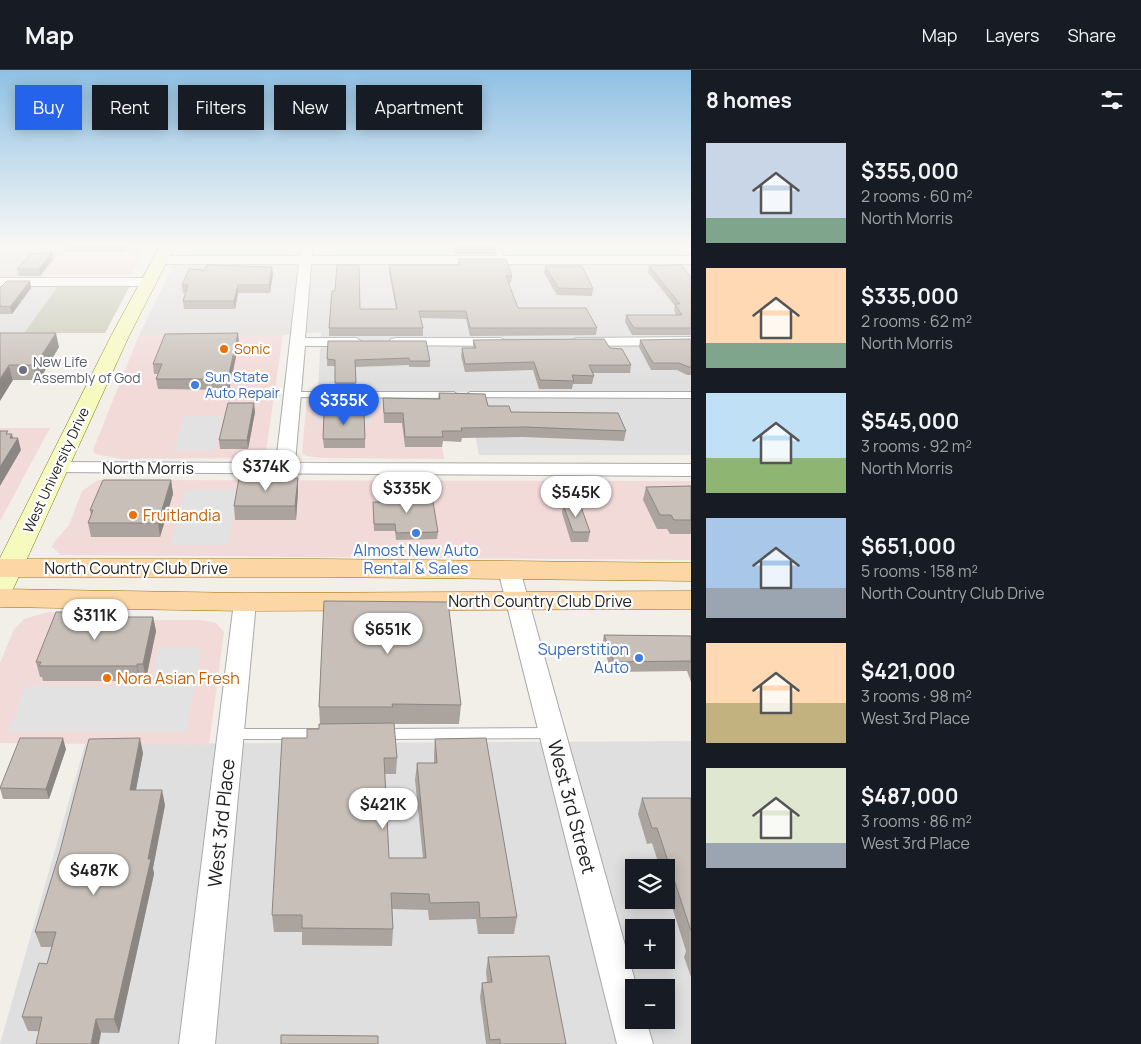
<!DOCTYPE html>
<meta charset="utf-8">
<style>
body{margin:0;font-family:Manrope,sans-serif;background:#242831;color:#f1f3f6;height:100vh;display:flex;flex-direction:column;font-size:19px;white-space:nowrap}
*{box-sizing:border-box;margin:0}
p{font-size:16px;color:#9ea1a6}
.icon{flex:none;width:28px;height:28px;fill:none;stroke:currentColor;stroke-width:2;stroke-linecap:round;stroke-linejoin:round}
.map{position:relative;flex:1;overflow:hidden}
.sheet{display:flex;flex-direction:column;background:#171b24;width:450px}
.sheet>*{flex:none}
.guide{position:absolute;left:15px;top:15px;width:475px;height:45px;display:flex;gap:10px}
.tools{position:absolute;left:625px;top:789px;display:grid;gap:10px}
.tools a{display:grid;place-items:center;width:50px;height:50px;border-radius:0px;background:#171b24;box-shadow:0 2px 12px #0003;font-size:25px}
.price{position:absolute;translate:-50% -42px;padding:0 11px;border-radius:18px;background:#fff;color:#222;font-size:16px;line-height:32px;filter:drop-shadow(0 1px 2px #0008)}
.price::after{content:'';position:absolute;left:50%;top:30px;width:15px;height:11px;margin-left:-8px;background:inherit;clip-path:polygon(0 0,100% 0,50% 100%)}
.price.active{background:#2563eb;color:#fff}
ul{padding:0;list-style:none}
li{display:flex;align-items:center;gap:15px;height:125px;padding:0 15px}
li span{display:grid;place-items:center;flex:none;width:140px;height:100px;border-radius:0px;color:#555}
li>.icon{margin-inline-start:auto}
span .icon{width:60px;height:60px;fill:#fffc;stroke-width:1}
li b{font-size:21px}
h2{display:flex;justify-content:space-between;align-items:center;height:60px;padding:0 15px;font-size:21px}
.pill{padding:0 18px;border-radius:0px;background:#171b24;box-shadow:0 2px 12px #0003;font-size:18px;line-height:45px}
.pill.active{background:#2563eb;color:#fff}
header{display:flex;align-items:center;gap:30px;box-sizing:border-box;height:70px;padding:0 25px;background:#171b24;border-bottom:1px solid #363941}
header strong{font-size:24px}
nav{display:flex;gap:28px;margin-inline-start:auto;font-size:18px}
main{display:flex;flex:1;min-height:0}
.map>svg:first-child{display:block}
.residential{fill:#e0dfdf;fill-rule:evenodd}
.commercial{fill:#f2dad9}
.construction{fill:#c7c7b4}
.park{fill:#c8facc}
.parking{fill:#e2e2e2}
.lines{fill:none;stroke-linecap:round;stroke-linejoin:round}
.lane-casing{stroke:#a9a9a9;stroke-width:2}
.street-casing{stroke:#a9a9a9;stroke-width:2}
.secondary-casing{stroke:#707d05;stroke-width:1}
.primary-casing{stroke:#a06b00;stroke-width:1}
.lane{fill:#fff;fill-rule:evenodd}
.street{fill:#fff;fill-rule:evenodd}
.secondary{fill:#f7fabf;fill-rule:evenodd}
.primary{fill:#fcd6a4;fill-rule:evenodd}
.wall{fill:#aba49e}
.shaded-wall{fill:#8b8681}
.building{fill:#c7bfb8;stroke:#8b8681}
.food-dot{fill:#e8710a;stroke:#fff;stroke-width:2}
.worship-dot{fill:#6b7280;stroke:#fff;stroke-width:2}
.shop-dot{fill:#3f7fe0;stroke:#fff;stroke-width:2}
.labels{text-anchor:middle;stroke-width:4.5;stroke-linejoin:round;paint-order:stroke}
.far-food-label{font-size:14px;fill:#c56008;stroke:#fff;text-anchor:start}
.far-worship-label{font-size:14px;fill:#5b616d;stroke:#fff;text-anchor:start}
.far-shop-label{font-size:14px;fill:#366cbe;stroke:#fff;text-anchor:start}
.far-street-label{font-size:14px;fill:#222;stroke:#fff}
.street-label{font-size:16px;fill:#222;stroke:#fff}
.food-label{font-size:16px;fill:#c56008;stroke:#fff;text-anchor:start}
.shop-label{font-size:16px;fill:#366cbe;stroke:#fff}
.near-street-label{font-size:19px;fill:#222;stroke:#fff}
</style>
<header>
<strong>Map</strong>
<nav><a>Map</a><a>Layers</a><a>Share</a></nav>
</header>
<main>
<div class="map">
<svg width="691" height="974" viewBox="0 0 691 974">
<rect width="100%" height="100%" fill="#f2efe9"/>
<path class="residential" d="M0,176H66L40,211L58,216L24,263H0Z
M183,176H691V185H682L691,195V385H479L467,322L318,321L321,262L283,265H139Z
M691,671V974H0L85,674ZM634,798H666V830H634ZM634,858H666V890H634ZM634,918H666V950H634Z"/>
<path class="commercial" d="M66,176H145L130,205H45Z
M139,265H283L266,381L263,386L253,388L121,389L95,384L93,380Z
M307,326H434L444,389L321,388L306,386L302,383Z
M0,358H50L0,451Z
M98,410L691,411V490L61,485L52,477L54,472L69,455L82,421Z
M48,542L118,550H201L216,553L224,562L209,675L0,673V593L14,559L24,549Z"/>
<path class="construction" d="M58,216H130L105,263H24Z"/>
<path class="park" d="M194,181H282V187H192Z
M333,182H490L494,183L495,187H334Z
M506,182H675L680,187H508Z"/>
<path class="parking" d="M364,327H428L429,337H371L372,354H364Z
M316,328H363L364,350H315Z
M184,346H223L215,380H173Z
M237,419L228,475H171L185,420Z
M159,577H201L186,662H8L26,616H150Z"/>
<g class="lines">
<g class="lane-casing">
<path id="lane" d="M498,178L501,180L504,191L499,190L495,180Z
M293,322H454L458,325L454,328L290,327V323Z
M470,322H691V328L467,327L466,325Z
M553,658L558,659L560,663L558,667L553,668L380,669L375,668L373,664L375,660L380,659Z
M231,659H322L327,660L329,664L327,668L322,669H231L226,668L224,664L226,660Z"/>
</g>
<g class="street-casing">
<path id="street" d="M302,176H312V186H691V194H311L305,268H356L363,272L356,276H305L295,393L691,394V406L49,402L47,398L49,394L56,392L276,393L299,194H160L154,190L160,186H300Z
M0,208H147L153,212L147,216H0Z
M691,267V275L576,276L569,272L576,268Z
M396,268H501L508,272L501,276L391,275L389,272L391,269Z
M509,493L517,495L520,500L637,918H634V950H646L653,974H617L498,500L501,495Z
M245,525L253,527L256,532L215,974H179L234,532L237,527Z"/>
</g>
<g class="secondary-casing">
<path id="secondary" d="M160,176H175L129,266L14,517L10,523L0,526V488L111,266Z"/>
</g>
<g class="primary-casing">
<path id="primary" d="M0,489H321L691,493V511L321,507H0Z
M0,519L245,523L691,521V539L245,541L0,537Z"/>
</g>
<use href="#lane" class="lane"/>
<use href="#street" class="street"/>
<use href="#secondary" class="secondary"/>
<use href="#primary" class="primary"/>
</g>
<path class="wall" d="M65,176H128L125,182H66Z
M453,176H498L495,178V184H455Z
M52,182L53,189L40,206H19L17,199Z
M458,189L512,206L511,213H508L518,238L597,258L596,265L470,266L466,249L421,248L423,258V266H329V258L335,221L360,239H396L389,202V195H458Z
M545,196L593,219L592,226L557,225L544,203Z
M649,196L691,207V265H632L625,252L626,245H676L674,241L675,236L648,202Z
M273,204L270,223H238L235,239H184L183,231L186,223H183L182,215Z
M30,211L31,218L12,244H0V218Z
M0,263L59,277L41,307L36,310H13Z
M473,270L610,278L631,295L630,303H592L594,306L592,314H573L572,319H539L533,300L465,302L461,286L462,278H473Z
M640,270H691V305H687L677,300H651L639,277Z
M328,271L430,291V297H409V295L355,297L356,319H335V296H327Z
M239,272L229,320L158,319L156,309L158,304H154L153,294Z
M439,323L511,342L626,361L624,371L523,367L462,368L461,372L443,371L442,377H405L402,353H384L383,328L438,329Z
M255,342L248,379H220L219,370Z
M323,369H365V378H324Z
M298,408V421L296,450H235L234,436Z
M171,410L173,424L160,467H91L88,453L91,446L90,440Z
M691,416V464H670L667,459H657L643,430L646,417Z
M393,426L438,462L437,469L396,470L395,461H374L373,432H393Z
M563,434L590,462L588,472H571L562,443Z
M324,531L461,635L459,654H394L397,688L396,704H385L389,788H423L415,710L417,693H434V685L435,669L517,847L514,864H478L476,849L429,850L428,840L392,839L393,859L392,876L302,875V862H274L272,845L307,668L319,659L320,654L319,637Z
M90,547H153L156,561L146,609H140L139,611H43L42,607H40L36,592Z
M604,565L691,566V612L687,601L612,602L602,575Z
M66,679L49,729H3L0,718Z
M143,683L136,720L165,735L153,798L154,804L119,963L28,961L22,947L47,894L52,877H41L35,862Z
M642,728H691V907L684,887L686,881L666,818V798H660L652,773L647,774L638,744Z
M488,887L566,974H486L480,927L482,913L487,912L486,902Z"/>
<path class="shaded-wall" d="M124,176H128L125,182Z
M52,182L53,189L40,206L39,199Z
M272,197L273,204L270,223L269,215Z
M30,211L31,218L12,244L10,237Z
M238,215V223L235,239L234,231Z
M56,263L59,277L41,307L36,310L33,295Z
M238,263L239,272L229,320L228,309Z
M9,295L13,310L0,331V309Z
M254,333L255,342L248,379L247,370Z
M12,364L14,373L18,368L21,380L0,416V397L10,368Z
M298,408V421L296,450L295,436Z
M171,410L173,424L160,467L158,453Z
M153,547L156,561L146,609L143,594Z
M137,594L140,609L139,611L137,596Z
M63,668L66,679L49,729L46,719Z
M140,668L143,683L133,735L130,720Z
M162,720L165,735L153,798L154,804L119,963L114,949Z
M96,949L101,963L99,974H91Z"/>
<path class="building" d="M455,176H495V177H455Z
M52,182L39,199H17L30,184Z
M458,189H506L512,206H506L518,238H586L597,258H470L466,241H419L423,258H329L332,221H335L337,195H359L360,239H397L389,195H460Z
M207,195L272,197L269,215H238L234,231H183L188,215H182L189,199L205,200Z
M681,195L691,207V258H634L626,245H682L675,234H680L649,196Z
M545,196H582L593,219L558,218Z
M7,211H30L10,237L0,236V218Z
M0,263H56L38,291L33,295H9L0,309Z
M238,263L228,309H156L162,294H153L165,264Z
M604,269L610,278L622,279L631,295H589L594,306L572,305L574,311L540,310L534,292L465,294L462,278H476L473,270Z
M691,269V297H689L679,293H653L640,270Z
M328,271H426L430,291H410L409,288L355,290L356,313H335V290L327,289Z
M439,323L485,324L488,336H509L511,342L618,343L626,361L525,357L461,358L462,361H442L443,367H405L403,343H384L383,328L440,329Z
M228,333H254L247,370H219Z
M324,342H364L365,369H323Z
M0,361H8L6,364H12L10,368H18L0,397Z
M239,408H298L295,436H234Z
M103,410H171L158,453H88L93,440H90Z
M691,416V450H674L671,445H660L646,417Z
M393,426H432L438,462L396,463L395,454H374L373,432H394Z
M563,434H580L590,462H573Z
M324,531L448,532L461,635L392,634L393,637H319Z
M56,542H89L88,547H153L143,594H137V596H39L41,592H36Z
M604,565L691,566V593L690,591L614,592Z
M394,653L397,688H384L389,788H426L417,693H437L435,669L486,668L517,847L480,848L479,832L430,833L429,824L391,823L393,859L302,858V845H272L282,668H307V659H319V654Z
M20,668H63L46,719L0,718Z
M140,668L130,720H162L148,789H151L114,949H96L91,974H36L42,947H22L39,893L47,894L56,862H35L60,781L89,669Z
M642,728H691V861L657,758H652Z
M549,886L566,974H500V969L490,970L482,913L492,912L488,887Z
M281,965L378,966V974H281Z"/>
<linearGradient id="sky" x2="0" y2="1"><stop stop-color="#8fc0e4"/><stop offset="0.56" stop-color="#f9f8f5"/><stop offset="1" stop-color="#f9f8f5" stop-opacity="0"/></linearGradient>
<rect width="691" height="313" fill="url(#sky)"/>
<g class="food-dot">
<circle cx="224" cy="279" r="5"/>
<circle cx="133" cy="445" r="5"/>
<circle cx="107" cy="608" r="5"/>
</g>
<circle class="worship-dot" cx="23" cy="300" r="5"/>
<g class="shop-dot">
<circle cx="195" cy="315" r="5"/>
<circle cx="416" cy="463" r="5"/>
<circle cx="639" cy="588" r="5"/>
</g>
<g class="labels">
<g class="far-food-label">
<text x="234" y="284">Sonic</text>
</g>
<g class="far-worship-label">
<text x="33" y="297">New Life<tspan x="33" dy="16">Assembly of God</tspan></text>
</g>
<g class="far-shop-label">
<text x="205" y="312">Sun State<tspan x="205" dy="16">Auto Repair</tspan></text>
</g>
<g class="far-street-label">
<text transform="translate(56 400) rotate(-65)" y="5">West University Drive</text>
</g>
<g class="street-label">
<text x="148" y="404">North Morris</text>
<text x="136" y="504">North Country Club Drive</text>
<text x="540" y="537">North Country Club Drive</text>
</g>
<g class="food-label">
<text x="143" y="451">Fruitlandia</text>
<text x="117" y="614">Nora Asian Fresh</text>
</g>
<g class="shop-label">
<text x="416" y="486">Almost New Auto<tspan x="416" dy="18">Rental &amp; Sales</tspan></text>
<text x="629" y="585" text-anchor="end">Superstition<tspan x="629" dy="18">Auto</tspan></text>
</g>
<g class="near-street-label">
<text transform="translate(572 737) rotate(75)" y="7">West 3rd Street</text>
<text transform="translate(221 753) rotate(-84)" y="7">West 3rd Place</text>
</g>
</g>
</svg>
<div class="tools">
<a><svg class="icon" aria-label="layers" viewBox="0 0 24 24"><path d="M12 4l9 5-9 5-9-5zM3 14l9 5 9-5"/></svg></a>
<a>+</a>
<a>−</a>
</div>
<b class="price active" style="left:344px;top:356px">$355K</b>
<b class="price" style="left:266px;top:422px">$374K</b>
<b class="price" style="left:407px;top:444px">$335K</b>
<b class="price" style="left:576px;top:448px">$545K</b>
<b class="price" style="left:95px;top:571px">$311K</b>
<b class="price" style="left:388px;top:585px">$651K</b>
<b class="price" style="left:383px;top:760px">$421K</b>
<b class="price" style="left:94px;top:826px">$487K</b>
<div class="guide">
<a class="pill active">Buy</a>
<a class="pill">Rent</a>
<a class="pill">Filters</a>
<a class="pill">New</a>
<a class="pill">Apartment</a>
</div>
</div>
<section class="sheet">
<h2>8 homes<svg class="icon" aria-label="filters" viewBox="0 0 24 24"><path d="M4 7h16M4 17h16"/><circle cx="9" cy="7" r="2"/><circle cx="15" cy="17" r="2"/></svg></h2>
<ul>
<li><span style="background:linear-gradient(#c9d6e8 75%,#7fa58c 0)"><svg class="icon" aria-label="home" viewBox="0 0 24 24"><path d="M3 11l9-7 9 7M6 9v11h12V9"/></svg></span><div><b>$355,000</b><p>2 rooms · 60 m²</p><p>North Morris</p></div></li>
<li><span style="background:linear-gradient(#ffd9b3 75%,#7fa58c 0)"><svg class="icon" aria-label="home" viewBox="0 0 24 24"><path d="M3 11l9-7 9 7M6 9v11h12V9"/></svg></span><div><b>$335,000</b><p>2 rooms · 62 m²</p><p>North Morris</p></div></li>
<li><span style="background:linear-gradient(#bfe0f5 65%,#8fb573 0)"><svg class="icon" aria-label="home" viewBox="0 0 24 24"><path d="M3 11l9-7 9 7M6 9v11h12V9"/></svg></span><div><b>$545,000</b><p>3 rooms · 92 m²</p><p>North Morris</p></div></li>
<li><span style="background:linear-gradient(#a9c7e8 70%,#9aa5b1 0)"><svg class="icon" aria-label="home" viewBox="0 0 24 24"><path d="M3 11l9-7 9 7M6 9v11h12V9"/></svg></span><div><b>$651,000</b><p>5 rooms · 158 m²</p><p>North Country Club Drive</p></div></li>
<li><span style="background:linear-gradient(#ffd9b3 60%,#c2b280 0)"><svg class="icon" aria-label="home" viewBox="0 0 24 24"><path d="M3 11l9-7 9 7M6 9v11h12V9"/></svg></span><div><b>$421,000</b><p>3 rooms · 98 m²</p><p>West 3rd Place</p></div></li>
<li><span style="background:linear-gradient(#dfe7d0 75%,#9aa5b1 0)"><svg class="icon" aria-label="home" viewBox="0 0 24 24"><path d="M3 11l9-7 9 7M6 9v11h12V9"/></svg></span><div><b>$487,000</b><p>3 rooms · 86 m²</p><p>West 3rd Place</p></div></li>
</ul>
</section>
</main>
